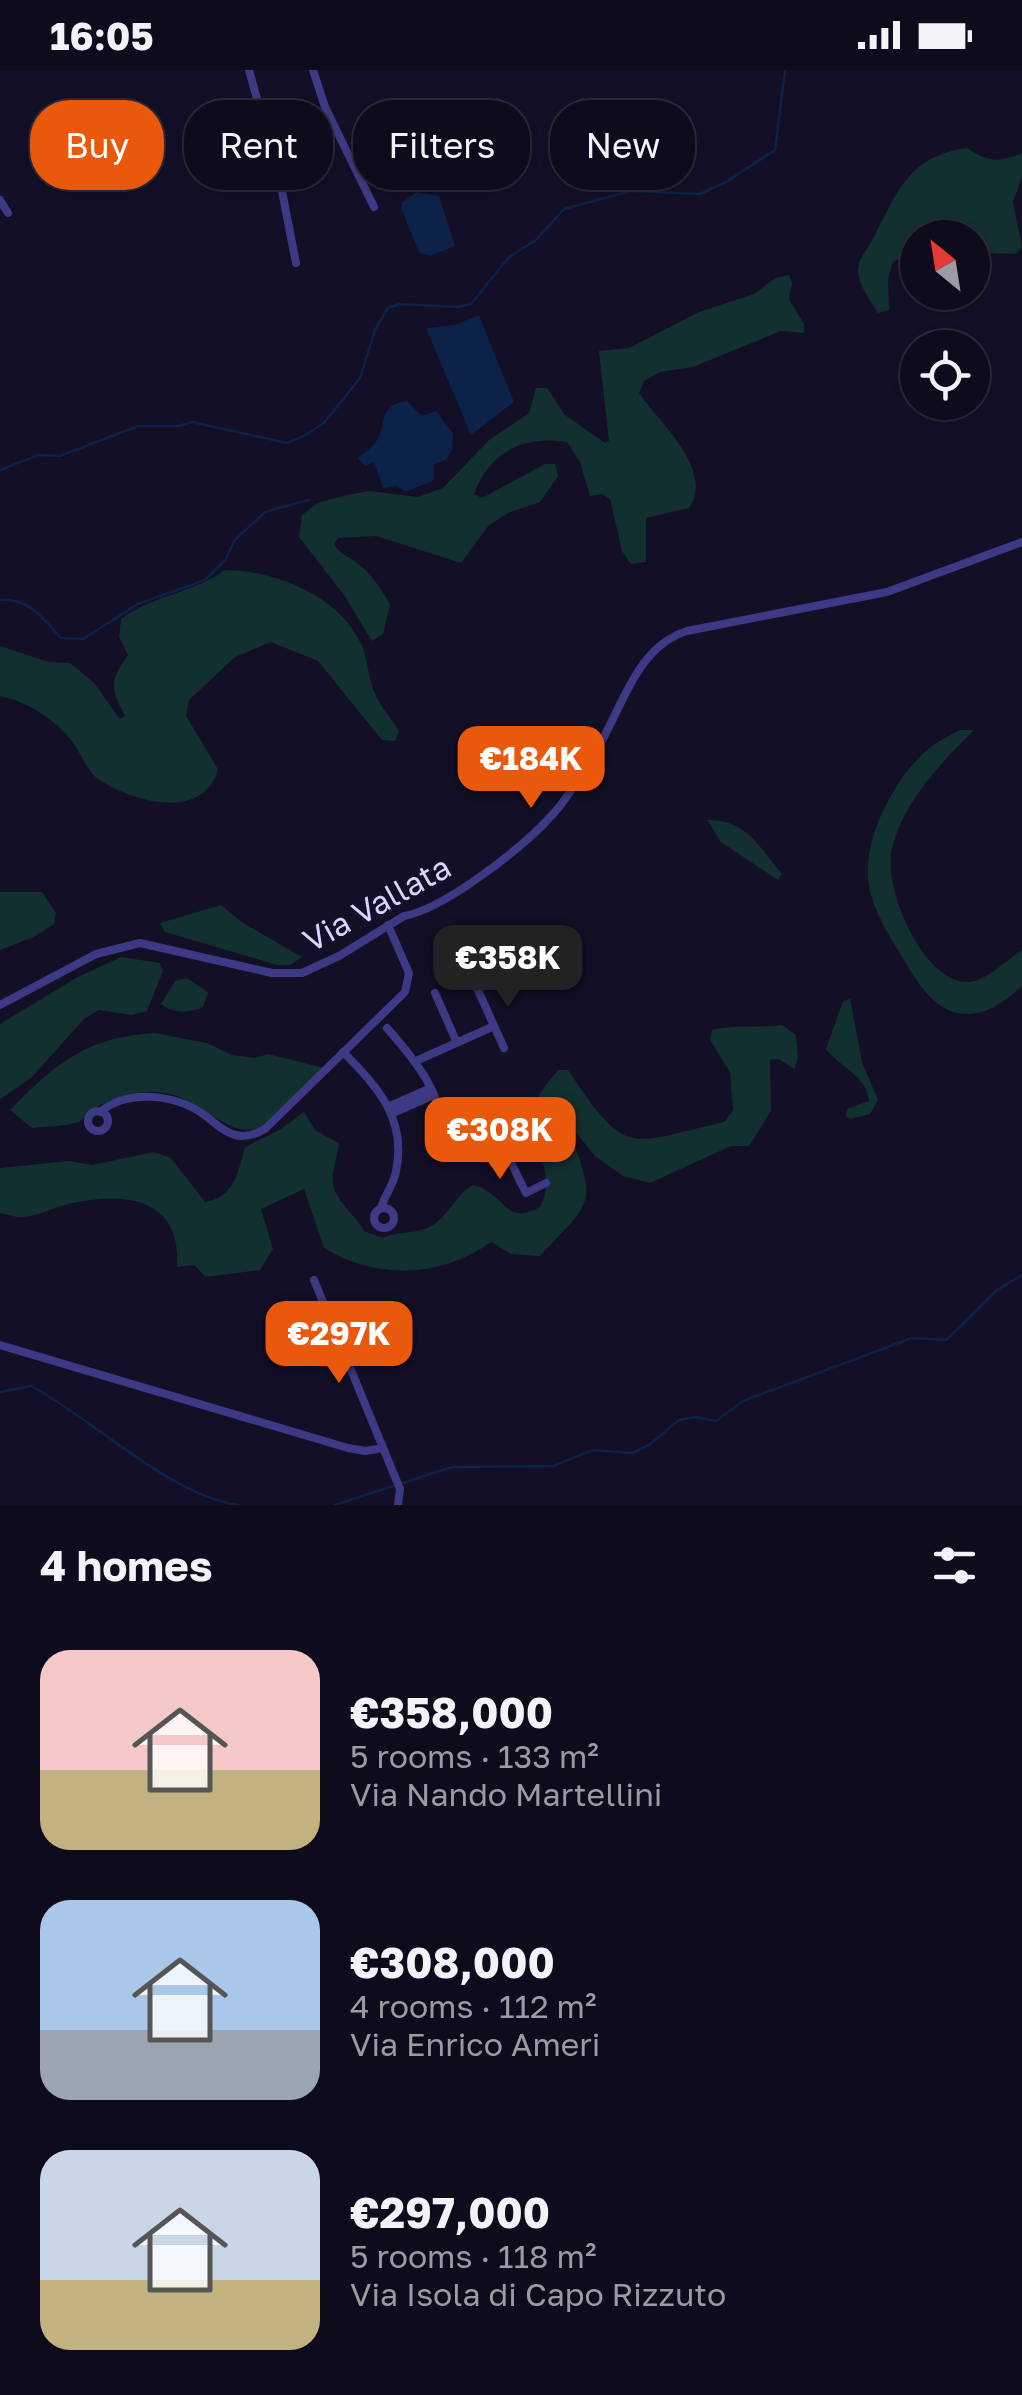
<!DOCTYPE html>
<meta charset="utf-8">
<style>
body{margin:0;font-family:"Golos Text",sans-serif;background:#1c1929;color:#f1f3f6;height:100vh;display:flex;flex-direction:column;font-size:38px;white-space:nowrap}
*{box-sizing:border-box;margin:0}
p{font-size:32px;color:#9b9ba3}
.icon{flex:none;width:55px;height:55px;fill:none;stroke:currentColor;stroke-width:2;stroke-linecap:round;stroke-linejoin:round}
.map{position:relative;height:1435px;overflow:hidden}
.details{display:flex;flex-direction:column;background:#0e0b1c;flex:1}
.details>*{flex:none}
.top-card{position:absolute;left:30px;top:30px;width:962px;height:90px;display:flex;gap:20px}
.needle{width:65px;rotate:330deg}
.controls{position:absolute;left:900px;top:150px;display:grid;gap:20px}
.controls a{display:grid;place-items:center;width:90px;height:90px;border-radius:50%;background:#0e0b1c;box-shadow:0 2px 8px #0004,0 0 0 2px #2e2b3b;font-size:50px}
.price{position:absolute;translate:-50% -85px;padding:0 22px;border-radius:20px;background:#ea580c;color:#fff;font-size:32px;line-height:65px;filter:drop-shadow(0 2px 5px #0008)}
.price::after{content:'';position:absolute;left:50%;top:60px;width:30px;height:22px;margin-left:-15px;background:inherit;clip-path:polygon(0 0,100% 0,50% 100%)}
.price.current{background:#222;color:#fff}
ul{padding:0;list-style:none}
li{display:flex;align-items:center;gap:30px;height:250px;padding:0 40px}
li span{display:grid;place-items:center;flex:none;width:280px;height:200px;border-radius:30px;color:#555}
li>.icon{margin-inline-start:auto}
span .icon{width:120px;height:120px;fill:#fffc;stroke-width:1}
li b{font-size:42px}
h2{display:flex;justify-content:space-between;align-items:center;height:120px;padding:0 40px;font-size:42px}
.chip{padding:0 35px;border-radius:40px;background:#0e0b1c;box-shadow:0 2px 8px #0004,0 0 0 2px #2e2b3b;font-size:35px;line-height:90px}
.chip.current{background:#ea580c;color:#fff}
.status{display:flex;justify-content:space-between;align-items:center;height:70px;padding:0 50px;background:#0e0b1c;direction:ltr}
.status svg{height:28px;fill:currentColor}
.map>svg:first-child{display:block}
.green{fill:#12302f}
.water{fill:#0c2248}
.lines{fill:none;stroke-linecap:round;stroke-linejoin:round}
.stream{stroke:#0c2248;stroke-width:2.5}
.street{stroke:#3d3a85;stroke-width:8}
.labels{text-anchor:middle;stroke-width:10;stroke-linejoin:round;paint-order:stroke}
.street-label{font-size:32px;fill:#d9d4ff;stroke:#130f26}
</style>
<div class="status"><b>16:05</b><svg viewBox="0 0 49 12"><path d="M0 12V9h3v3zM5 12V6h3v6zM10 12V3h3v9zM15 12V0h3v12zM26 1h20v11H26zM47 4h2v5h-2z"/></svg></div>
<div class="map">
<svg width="1022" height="1435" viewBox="0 0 1022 1435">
<rect width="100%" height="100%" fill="#130f26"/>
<path class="green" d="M967,78C989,92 998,93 1022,83V107L1013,132L1022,177L1015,184L988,183L969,165L918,168L917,179L893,192L888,208L889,240L878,243C870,230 858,215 858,200C858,188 870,176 875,165C898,120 910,86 967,78Z
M789,205L792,213L789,229L804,254V263L781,261L693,297L660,302L644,311L639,323C659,352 715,400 689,438L646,448V492L631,494L622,481L610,429L602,424L590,426L580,392L567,372C524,365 490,381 474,424L482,428L545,394H555L558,406L540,432L508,443L489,455L461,493L376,466L338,468L334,474C340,484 344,484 353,490C370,501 381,518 390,535L383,564L372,571L344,525L299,467L302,445L317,433L347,425L370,421L418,427L443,418L488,371L529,343L536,318H547L565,345L605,373L609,371L599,281L629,278L699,242L754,224L775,208Z
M225,500C275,500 341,526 362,576C368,590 368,607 374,621C379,635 391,648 399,661L395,671L382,670L318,591L271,572L235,587L189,630L186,646L218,699C204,752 132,732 98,709C89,703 82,687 76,677C60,652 29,632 0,626V576L49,592L70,593L94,613L120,649L125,646C110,617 109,612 128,585L119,567L121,549C153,525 193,523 225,500Z
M960,660H974C941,693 903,732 892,779C882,818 925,916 970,912C987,910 1008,889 1022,880V916C1007,929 989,944 968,944C941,945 923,921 910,900C895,875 871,840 868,810C864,766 895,708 927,680C936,672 949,666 960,660Z
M707,750C748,750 758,776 782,804L778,810L721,772Z
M0,822H42L56,843L54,854L34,867L0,880Z
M221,835L240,851L302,887L290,895H277L165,862L160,853Z
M121,887L160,893L163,901L147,941L131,945L99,940L84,949L31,1008L0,1029V954L76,908Z
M187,908L208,922L203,937C190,943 173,944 161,934L175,911Z
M850,929L862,992L878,1030L870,1044L850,1049L846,1046L847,1039L869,1031C867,1006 841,998 826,979L843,931Z
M782,955L796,965L798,988L794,999L779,989L770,990L771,1041L749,1076H731L650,1113L623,1106L595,1086L573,1059H568C598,1135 593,1129 540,1186L511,1184L491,1172C441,1208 377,1210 324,1178L304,1119L261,1139L273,1179L260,1200L206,1207L194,1195L177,1197C182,1127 124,1121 68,1134C53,1138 38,1146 23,1147C16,1148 7,1144 0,1143V1098L69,1091L92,1095L154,1082L171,1088L205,1132C234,1128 238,1102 245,1077L281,1059L304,1042L316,1061L339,1073C338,1085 331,1102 333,1113C335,1131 356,1145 364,1161L383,1168C400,1160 415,1165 431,1156C448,1147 455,1125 473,1115C507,1124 504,1157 540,1137C559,1103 526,1069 536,1034C539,1021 550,1011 558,1000H568C628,1089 626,1074 724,1052L733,1040L730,1002L710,970L712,960C724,956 764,957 782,955Z
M155,963L207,973L232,985L255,988L268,984L324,998L262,1057C229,1071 201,1028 164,1023C139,1019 109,1027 90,1042C84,1047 85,1049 78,1052C65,1057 46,1056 32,1058L10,1040C56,993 87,967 155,963Z"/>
<path class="water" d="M417,122L439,126L455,176L430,186L419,182L401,138L402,132Z
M479,245L514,332L471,365L426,258L455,255Z
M407,331L422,346L436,341L453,363L452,380L446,390L434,394V410L406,422L397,416L383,418L374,392L365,396L358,388C364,383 374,376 378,369C386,350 380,335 407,331Z"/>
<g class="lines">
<path class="stream" d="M0,400L38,385L60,386L138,356H178L192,352L287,373L304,366L324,353L360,308L375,260L388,238L400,234L457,237L471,234L509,187L536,170L564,139L631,121L700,124L726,112L775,80L785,0
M0,530C30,528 42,548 61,568L83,569L138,534L205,510L225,490L235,470L265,442L308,430
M0,1322L31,1316C92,1348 169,1425 238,1435
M335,1435L452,1397L553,1396L593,1380L632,1383L649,1375L679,1350L695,1347L716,1351L743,1331L912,1268L946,1270L997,1220L1022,1205"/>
<path class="street" d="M249,0L281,116L296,193
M313,0L325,37L374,137
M0,130L8,143
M477,918L504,978
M435,923L457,973
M0,935L96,884L140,873L272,903H302L339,886L404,846C445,839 526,775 554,743C571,724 584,700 597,679C623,637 636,577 687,561L887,522L1022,472
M387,958C416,991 441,1022 445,1066
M343,982C378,1017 407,1049 396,1101C394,1115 384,1126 381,1138
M416,991L494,956
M390,1036L431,1018
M484,1038L526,1123L546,1113
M88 1051a10 10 0 1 1 20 0a10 10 0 1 1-20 0Z
M100,1042C128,1019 174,1024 203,1044C213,1051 223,1062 235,1065C246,1068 256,1064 265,1059L405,922L409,903L388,855
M393,1043L434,1025
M444,1056L495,1034
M374 1148a10 10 0 1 1 20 0a10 10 0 1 1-20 0Z
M314,1210L400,1419L398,1435
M0,1275L348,1378L365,1381L383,1378"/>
</g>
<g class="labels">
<g class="street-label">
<text transform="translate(377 834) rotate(-29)" y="11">Via Vallata</text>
</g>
</g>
</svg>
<div class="controls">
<a><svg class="needle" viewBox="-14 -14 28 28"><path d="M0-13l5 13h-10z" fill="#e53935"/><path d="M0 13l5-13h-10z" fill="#9b9ba3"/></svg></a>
<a><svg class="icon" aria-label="locate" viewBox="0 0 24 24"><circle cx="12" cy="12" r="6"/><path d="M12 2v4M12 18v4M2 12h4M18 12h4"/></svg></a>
</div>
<b class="price" style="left:531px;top:741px">€184K</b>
<b class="price current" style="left:508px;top:940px">€358K</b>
<b class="price" style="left:500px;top:1112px">€308K</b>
<b class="price" style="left:339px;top:1316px">€297K</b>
<div class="top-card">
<a class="chip current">Buy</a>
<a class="chip">Rent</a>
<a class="chip">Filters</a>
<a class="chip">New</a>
</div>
</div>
<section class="details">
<h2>4 homes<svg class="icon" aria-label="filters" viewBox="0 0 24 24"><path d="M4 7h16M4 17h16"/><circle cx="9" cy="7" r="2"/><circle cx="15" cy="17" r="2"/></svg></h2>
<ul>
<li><span style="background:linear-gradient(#f6c9c9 60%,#c2b280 0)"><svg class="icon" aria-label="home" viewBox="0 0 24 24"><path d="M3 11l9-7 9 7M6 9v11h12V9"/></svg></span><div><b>€358,000</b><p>5 rooms · 133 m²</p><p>Via Nando Martellini</p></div></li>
<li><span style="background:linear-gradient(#a9c7e8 65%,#9aa5b1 0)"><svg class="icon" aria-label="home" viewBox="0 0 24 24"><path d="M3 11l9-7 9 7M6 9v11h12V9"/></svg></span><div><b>€308,000</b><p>4 rooms · 112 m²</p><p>Via Enrico Ameri</p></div></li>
<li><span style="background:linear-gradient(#c9d6e8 65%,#c2b280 0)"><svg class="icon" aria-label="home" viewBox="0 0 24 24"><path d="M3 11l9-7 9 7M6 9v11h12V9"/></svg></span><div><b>€297,000</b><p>5 rooms · 118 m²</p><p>Via Isola di Capo Rizzuto</p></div></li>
</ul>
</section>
